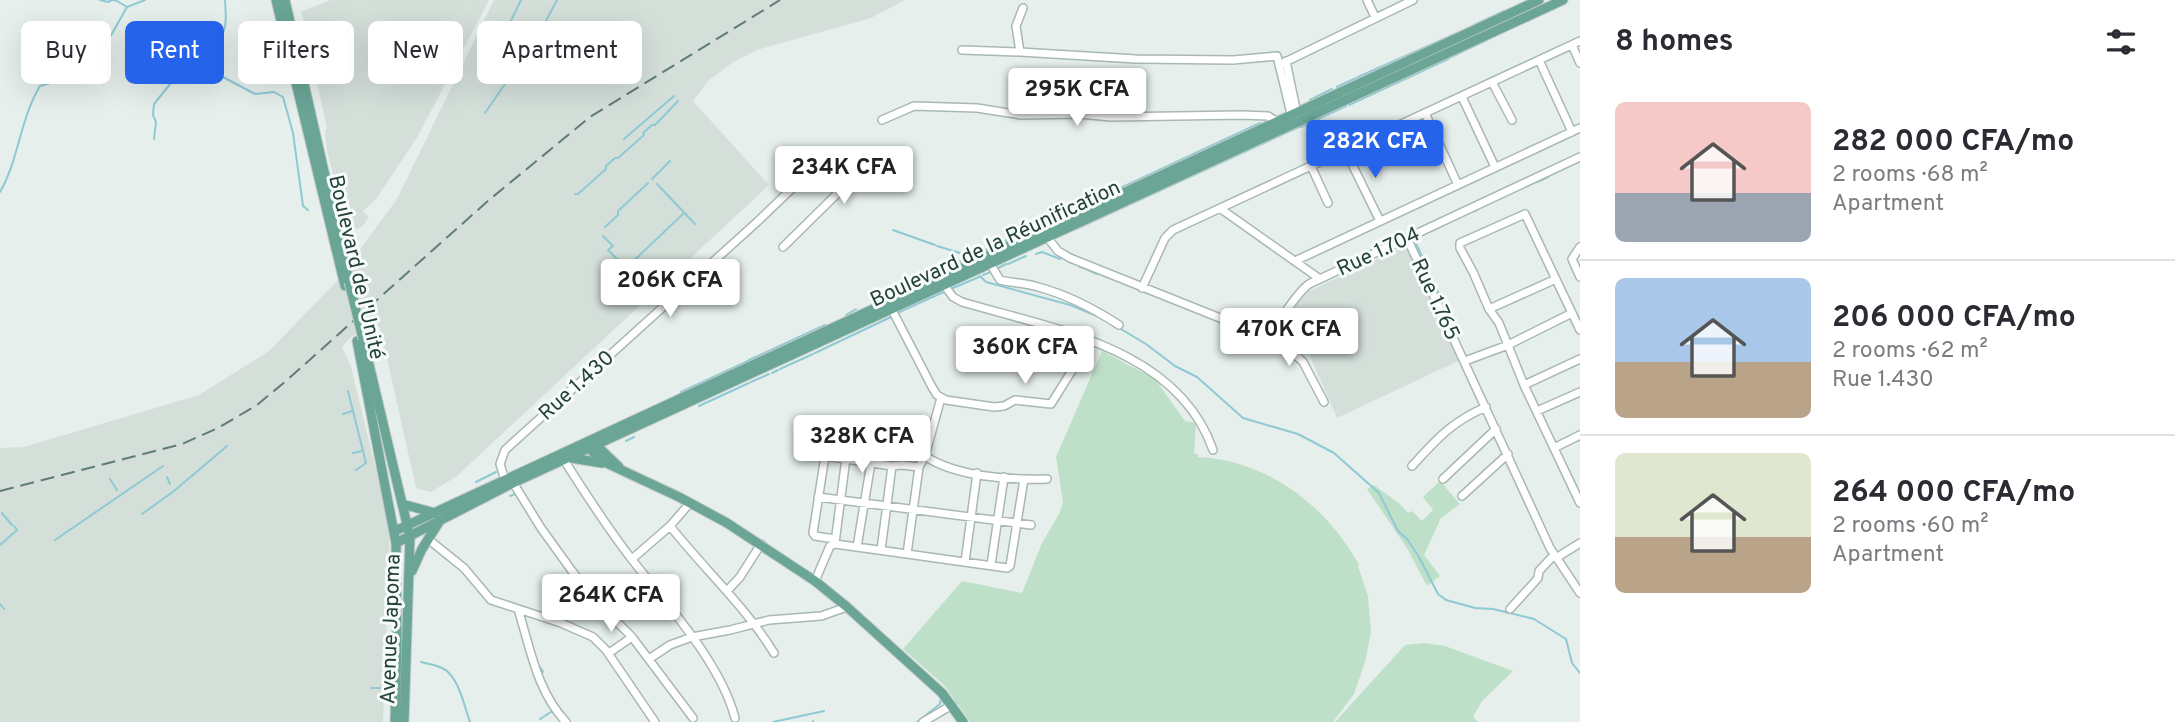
<!DOCTYPE html>
<meta charset="utf-8">
<style>
body{margin:0;font-family:Overpass,sans-serif;background:#f2f2f3;color:#2b2b33;height:100vh;display:flex;flex-direction:column;font-size:26px;white-space:nowrap}
*{box-sizing:border-box;margin:0}
p{font-size:23px;color:#7c7c81}
.icon{flex:none;width:38px;height:38px;fill:none;stroke:currentColor;stroke-width:2;stroke-linecap:round;stroke-linejoin:round}
.map{position:relative;flex:1;overflow:hidden}
.sheet{display:flex;flex-direction:column;background:#fff;width:595px}
.sheet>*{flex:none}
.banner{position:absolute;left:21px;top:21px;width:665px;height:63px;display:flex;gap:14px}
.price{position:absolute;translate:-50% -60px;padding:0 16px;border-radius:7px;background:#fff;color:#222;font-size:23px;line-height:46px;filter:drop-shadow(0 2px 4px #0008)}
.price::after{content:'';position:absolute;left:50%;top:42px;width:21px;height:16px;margin-left:-10px;background:inherit;clip-path:polygon(0 0,100% 0,50% 100%)}
.price.selected{background:#2563eb;color:#fff}
ul{padding:0;list-style:none}
li{display:flex;align-items:center;gap:21px;height:175px;padding:0 35px}
li+li{border-top:2px solid #e1e1e2}
li span{display:grid;place-items:center;flex:none;width:196px;height:140px;border-radius:10px;color:#555}
li>.icon{margin-inline-start:auto}
span .icon{width:84px;height:84px;fill:#fffc;stroke-width:1}
li b{font-size:30px}
h2{display:flex;justify-content:space-between;align-items:center;height:84px;padding:0 35px;font-size:30px}
.chip{padding:0 24px;border-radius:10px;background:#fff;box-shadow:0 7px 28px #0002;font-size:24px;line-height:63px}
.chip.selected{background:#2563eb;color:#fff}
main{display:flex;flex:1;min-height:0}
.map>svg:first-child{display:block}
.built{fill:#d4dfda}
.green{fill:#bfe0c8}
.lines{fill:none;stroke-linecap:round;stroke-linejoin:round}
.stream{stroke:#8ec9d4;stroke-width:2}
.minor-casing{stroke:#a8b8b2;stroke-width:10}
.major-casing{stroke:#c2cac8;stroke-width:11}
.minor{stroke:#fff;stroke-width:7}
.major{stroke:#6aa596;stroke-width:9}
.rail{stroke:#5f7d75;stroke-width:2;stroke-dasharray:14 7;stroke-linecap:butt}
.major-bridge-casing{stroke:#c2cac8;stroke-width:11;stroke-linecap:butt}
.major-bridge{stroke:#6aa596;stroke-width:9}
.labels{text-anchor:middle;stroke-width:6;stroke-linejoin:round;paint-order:stroke}
.street-label{font-size:21px;fill:#24423a;stroke:#f7fbf9}
</style>
<main>
<div class="map">
<svg width="1580" height="722" viewBox="0 0 1580 722">
<rect width="100%" height="100%" fill="#e6efeb"/>
<path class="built" d="M330,0H489L418,136L376,199L363,211L369,217L362,227L356,229L347,230L342,226L345,221L327,150L325,131L327,128L302,14L301,12Z
M494,0H905L871,18L757,50L733,62L708,81L693,101L769,185L457,476L431,492L416,488L380,327L352,336L342,347L351,367L390,528L383,722H0V448L24,447L199,395L269,351L337,281L397,199Z
M1407,245L1460,360L1337,418L1307,349L1302,351L1287,318L1305,293Z"/>
<path class="green" d="M1102,351L1155,379L1185,421L1196,423L1194,454H1198V457C1267,460 1327,506 1359,565L1358,566L1368,596L1371,633L1365,662L1354,694L1333,722H970L944,685L903,649L962,581L1022,593L1042,543L1060,512L1063,502L1056,457Z
M1440,481L1460,504L1441,518L1424,555L1440,576L1427,586L1407,548L1367,489L1374,485L1400,504L1408,513L1412,511L1422,521L1433,510L1423,497Z
M1424,643L1445,646L1513,671L1482,701L1473,717L1478,722H1335L1405,645Z"/>
<g class="lines">
<path class="stream" d="M100,0L108,2L112,0
M113,0L117,1L127,7
M225,0C227,31 227,33 204,54V64L208,69L255,94L274,92L283,97L293,133L303,206L308,210
M1474,25L1504,11
M1449,58L1495,36
M484,76L521,0
M1358,77L1473,26
M1337,87L1356,78
M1310,100L1332,89
M1349,105L1448,59
M485,113L539,34L557,0
M1301,127L1346,106
M154,139L156,122L153,115L154,104L175,78L202,54
M624,139L674,96
M652,179L670,161
M1537,182L1548,177
M657,184L695,224
M0,192C19,159 20,119 40,86L91,71L127,7L145,0
M575,194H578L606,169V166L615,158H618L644,135L643,133L652,125H655L678,101
M1082,206L1260,123
M1472,212L1477,210
M1043,223L1054,218
M605,227L618,215V211L648,183
M1076,229L1299,127
M893,230L935,245
M1022,233L1042,224
M603,236L613,246L608,250L625,267
M1416,238L1444,225
M1415,241L1448,314
M937,246L960,253
M1036,254L1042,252L1060,259
M974,255L1007,240
M958,262L964,259
M1008,264L1026,256
M1080,267L1086,269
M626,268L683,214
M998,268L1006,264
M627,269L632,274L642,276L656,290
M944,269L955,263
M1088,270L1097,274
M983,275L993,271
M980,276L986,282L1070,305L1104,319
M919,281L942,270
M953,288L979,277
M897,313L946,291
M846,315L856,309
M1121,329L1146,344L1175,366L1197,377L1243,418L1298,434L1334,453L1379,493L1398,531L1407,539L1419,557L1438,594L1446,600L1475,608L1493,609L1534,619L1566,639L1572,663L1580,673
M815,353L893,316
M749,360L825,325
M780,369L813,354
M772,373L778,370
M751,382L769,374
M348,391L366,463L356,470
M681,392L748,361
M699,406L749,383
M343,414L352,411
M626,441L634,437
M1578,441L1580,440
M353,453L362,451
M167,477L170,484
M1572,477L1580,494
M110,479L117,490
M476,482L496,472
M510,496L515,494
M2,513L12,525
M142,514L174,491L227,446
M55,540L163,466
M0,545L17,530L14,526
M0,604L4,609
M421,662C428,664 436,665 442,668C459,676 464,706 470,722
M540,667L543,672
M371,688H383
M540,719L554,710
M813,721V722
M773,722L824,711
M917,722L940,704L941,697"/>
<g class="minor-casing">
<path id="minor" d="M1367,0L1375,17
M1023,8L1016,26L1020,52L1136,59L1233,60L1277,56L1292,118
M1572,45L1580,63
M962,50L1020,52
M1539,60L1572,132
M1286,61L1297,114
M1279,65L1413,0
M1492,82L1512,120
M1462,97L1495,167
M1425,113L1458,185
M882,120L914,106L977,108L1021,115L1080,114L1111,117L1242,115L1268,116L1277,122
M1345,150L1380,221
M1311,166L1328,203
M1221,209L1320,279
M1044,233L1058,251L1070,258L1255,332L1290,350L1303,362L1324,402
M1407,238L1550,548L1580,593
M1580,247L1572,259L1580,277
M1295,261L1580,128
M991,265L1000,280C1012,283 1026,283 1038,287C1068,295 1093,308 1119,325
M942,282L953,297L962,302C1053,329 1178,348 1213,450
M1142,288L1165,238L1173,230L1580,41
M890,306L932,387L937,395L946,400L994,407L1004,406L1015,400L1051,404L1091,340
M1489,309L1556,279
M1580,330L1525,214L1460,243V248L1473,272L1489,309L1499,323L1524,385L1580,503
M1255,332C1285,327 1287,301 1309,284L1580,157
M1465,361L1508,345L1572,313
M1524,385L1580,359
M941,398L925,456L919,467L907,554L1007,568L1010,566L1024,479
M1537,411L1580,392
M1554,448L1580,435
M925,456C956,477 1010,480 1047,479
M564,460C585,493 606,526 630,557C666,604 720,661 735,718
M1412,466C1437,439 1451,422 1486,407
M1443,479L1496,429
M505,480L500,464L505,450L757,222L826,156L844,177L843,188L783,247
M512,481L541,528L572,571L594,599L632,637L693,718
M1462,496L1508,454
M818,497L1031,525
M670,526C704,569 745,606 774,653
M428,539L464,568L491,600L561,623L593,637L606,650L655,722
M835,539L815,536L813,533L825,456L892,466L902,465L919,467
M835,543L846,458
M857,547L871,463
M881,550L892,466
M1556,558L1580,543
M632,559L670,526L690,503
M965,562L977,473
M991,565L1004,477
M815,581L830,546L835,544L907,554
M727,591L740,577L761,544
M518,609C530,647 537,692 566,722
M1510,609L1531,586L1538,578L1539,571L1554,555
M609,653L632,637
M649,659L670,645L692,637L730,630L769,620L821,616L847,607
M923,722L952,705"/>
</g>
<g class="major-casing">
<path id="major" d="M276,0L345,286
M285,0L348,277
M363,339L410,537L404,722
M357,341L396,543L397,647L395,722
M594,443L619,467
M586,444L600,460L679,497L727,523L815,581L847,607L942,693L963,722
M571,458L602,463
M402,504L435,513
M395,531L1539,0
M396,543L513,483L1563,0
M412,571L422,549L439,522"/>
</g>
<use href="#minor" class="minor"/>
<use href="#major" class="major"/>
<path class="rail" d="M0,491L182,444L218,428L257,405L286,381L489,200L590,117L780,0"/>
<g class="major-bridge-casing">
<path id="major-bridge" d="M349,282L363,339"/>
</g>
<use href="#major-bridge" class="major-bridge"/>
</g>
<g class="labels">
<g class="street-label">
<text transform="translate(995 243) rotate(-25)" y="7">Boulevard de la Réunification</text>
<text transform="translate(1378 251) rotate(-25)" y="7">Rue 1.704</text>
<text transform="translate(357 267) rotate(77)" y="7">Boulevard de l'Unité</text>
<text transform="translate(1436 299) rotate(65)" y="7">Rue 1.765</text>
<text transform="translate(576 385) rotate(-42)" y="7">Rue 1.430</text>
<text transform="translate(390 629) rotate(-88)" y="7">Avenue Japoma</text>
</g>
</g>
</svg>
<b class="price" style="left:1077px;top:128px">295K CFA</b>
<b class="price selected" style="left:1375px;top:180px">282K CFA</b>
<b class="price" style="left:844px;top:206px">234K CFA</b>
<b class="price" style="left:670px;top:319px">206K CFA</b>
<b class="price" style="left:1289px;top:368px">470K CFA</b>
<b class="price" style="left:1025px;top:386px">360K CFA</b>
<b class="price" style="left:862px;top:475px">328K CFA</b>
<b class="price" style="left:611px;top:634px">264K CFA</b>
<div class="banner">
<a class="chip">Buy</a>
<a class="chip selected">Rent</a>
<a class="chip">Filters</a>
<a class="chip">New</a>
<a class="chip">Apartment</a>
</div>
</div>
<section class="sheet">
<h2>8 homes<svg class="icon" aria-label="filters" viewBox="0 0 24 24"><path d="M4 7h16M4 17h16"/><circle cx="9" cy="7" r="2"/><circle cx="15" cy="17" r="2"/></svg></h2>
<ul>
<li><span style="background:linear-gradient(#f6c9c9 65%,#9aa5b1 0)"><svg class="icon" aria-label="home" viewBox="0 0 24 24"><path d="M3 11l9-7 9 7M6 9v11h12V9"/></svg></span><div><b>282 000 CFA/mo</b><p>2 rooms · 68 m²</p><p>Apartment</p></div></li>
<li><span style="background:linear-gradient(#a9c7e8 60%,#b9a48a 0)"><svg class="icon" aria-label="home" viewBox="0 0 24 24"><path d="M3 11l9-7 9 7M6 9v11h12V9"/></svg></span><div><b>206 000 CFA/mo</b><p>2 rooms · 62 m²</p><p>Rue 1.430</p></div></li>
<li><span style="background:linear-gradient(#dfe7d0 60%,#b9a48a 0)"><svg class="icon" aria-label="home" viewBox="0 0 24 24"><path d="M3 11l9-7 9 7M6 9v11h12V9"/></svg></span><div><b>264 000 CFA/mo</b><p>2 rooms · 60 m²</p><p>Apartment</p></div></li>
</ul>
</section>
</main>
